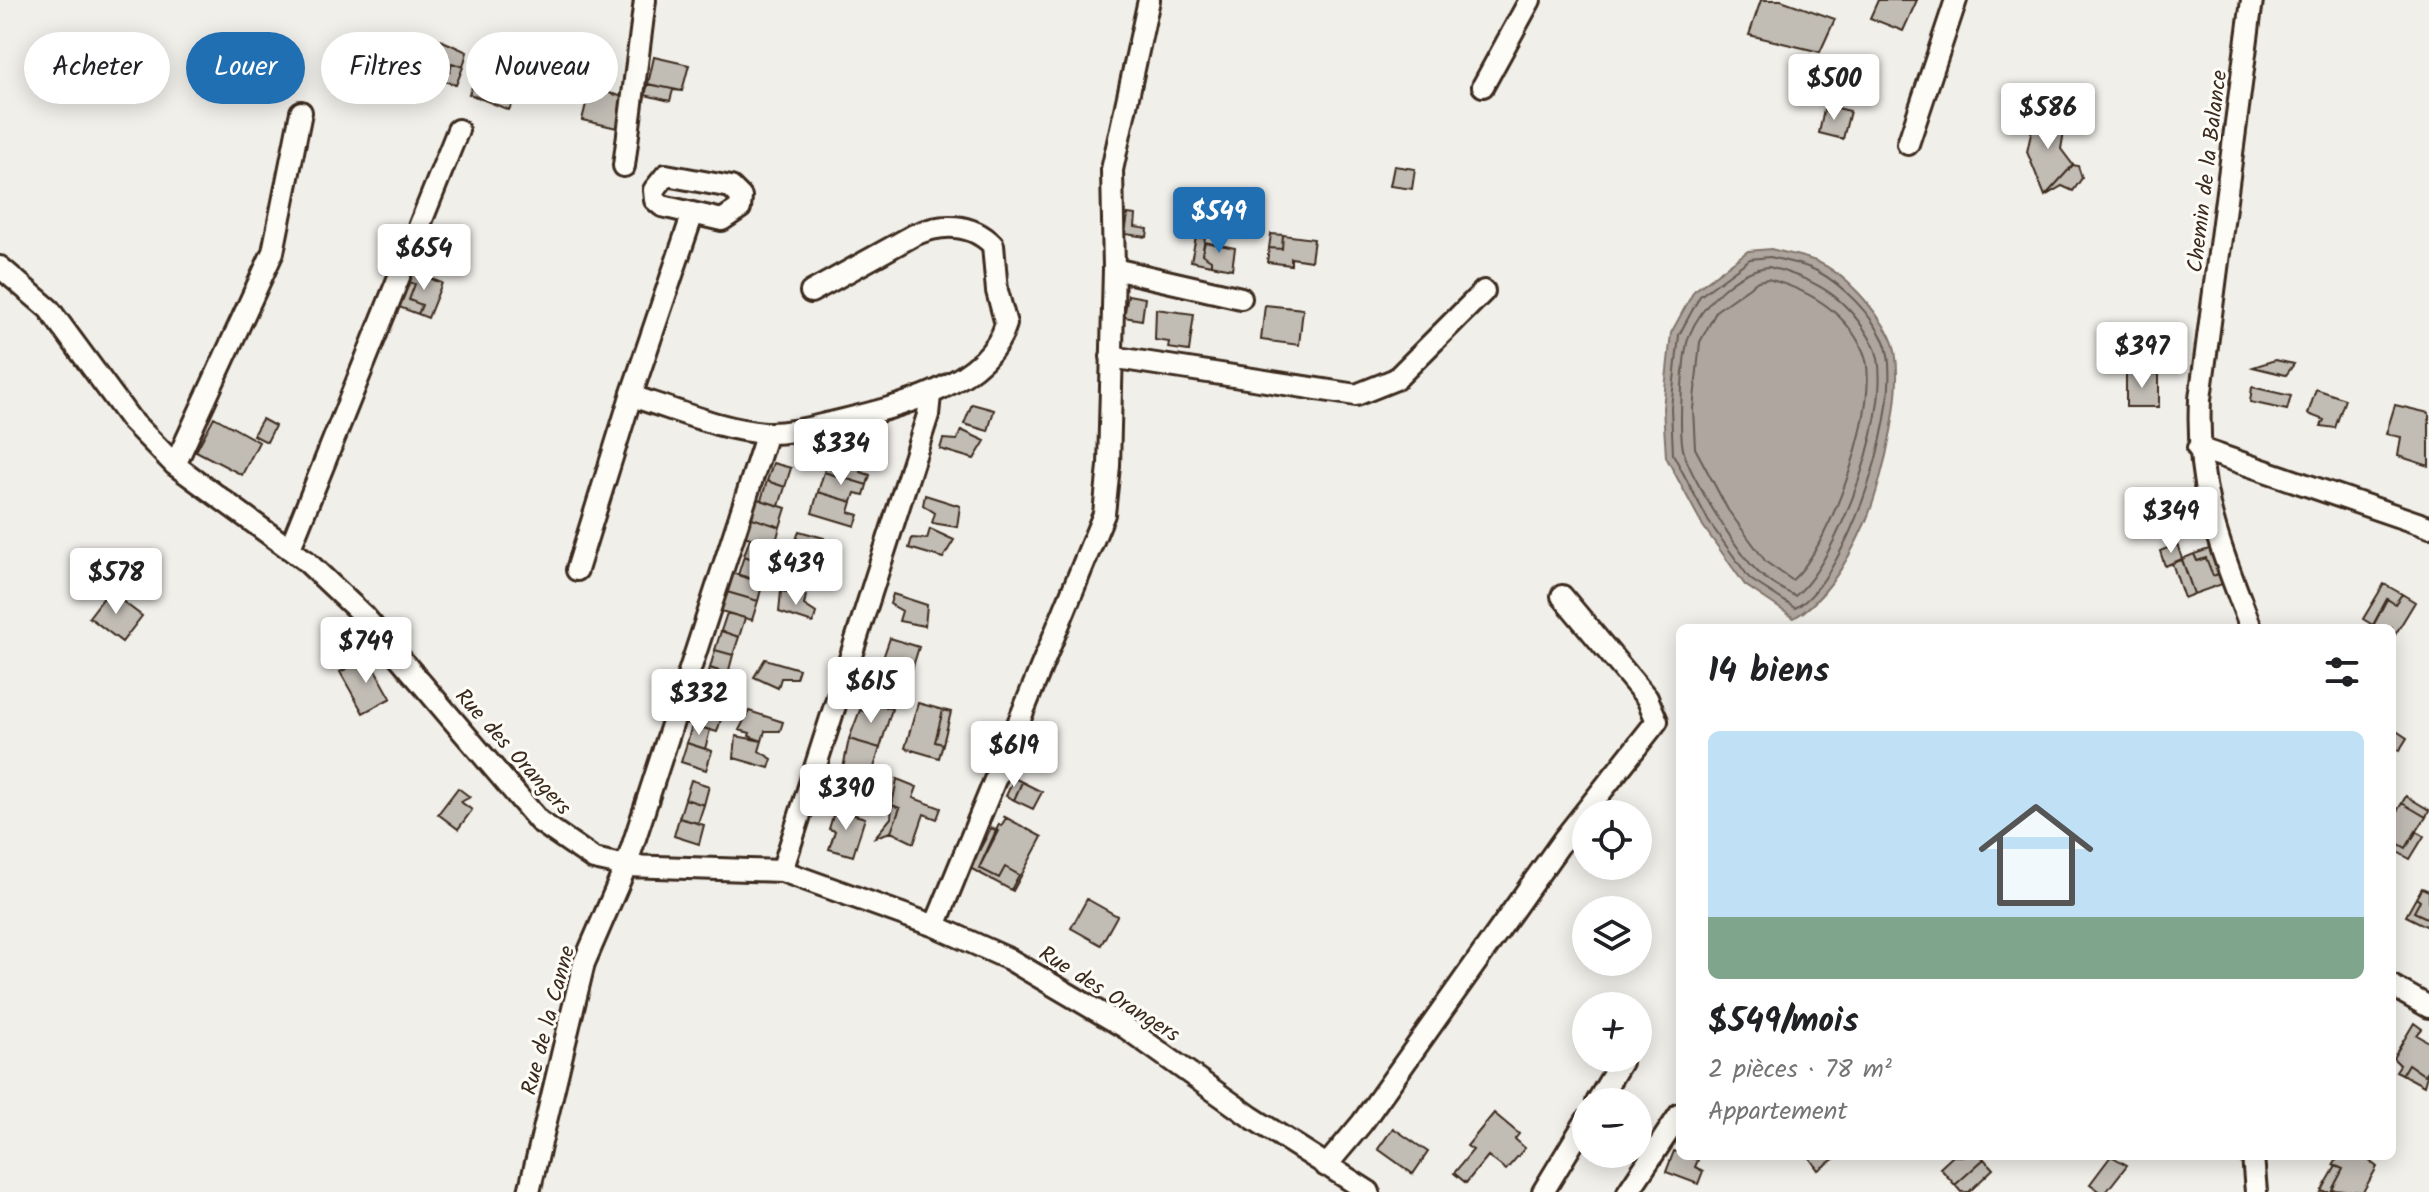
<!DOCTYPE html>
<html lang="fr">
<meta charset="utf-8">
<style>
body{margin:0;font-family:Kalam,sans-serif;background:#f2f2f2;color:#202124;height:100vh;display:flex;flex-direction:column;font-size:30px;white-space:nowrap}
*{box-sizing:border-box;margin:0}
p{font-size:26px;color:#757577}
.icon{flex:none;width:44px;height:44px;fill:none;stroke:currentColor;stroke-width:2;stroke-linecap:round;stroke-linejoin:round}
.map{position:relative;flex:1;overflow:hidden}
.drawer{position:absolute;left:1676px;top:624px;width:720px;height:536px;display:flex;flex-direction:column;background:#fff;border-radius:12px;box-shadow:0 4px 20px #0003}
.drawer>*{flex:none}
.hud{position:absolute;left:24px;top:32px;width:760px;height:72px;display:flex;gap:16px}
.controls{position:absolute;left:1572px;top:800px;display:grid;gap:16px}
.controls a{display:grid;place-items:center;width:80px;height:80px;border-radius:50%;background:#fff;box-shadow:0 4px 20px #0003;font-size:40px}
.price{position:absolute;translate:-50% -68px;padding:0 18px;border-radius:8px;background:#fff;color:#222;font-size:26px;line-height:52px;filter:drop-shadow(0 2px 4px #0008)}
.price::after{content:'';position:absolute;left:50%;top:48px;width:24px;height:18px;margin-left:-12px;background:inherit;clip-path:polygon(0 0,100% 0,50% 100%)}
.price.current{background:#1f6fb2;color:#fff}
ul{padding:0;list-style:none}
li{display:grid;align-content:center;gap:16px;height:424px;padding:0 32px}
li+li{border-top:2px solid #e0e0e0}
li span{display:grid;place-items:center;height:248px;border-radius:12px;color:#555}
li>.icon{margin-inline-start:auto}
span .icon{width:144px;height:144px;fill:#fffc;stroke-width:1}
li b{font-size:34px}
h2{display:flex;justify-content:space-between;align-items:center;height:96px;padding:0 32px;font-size:34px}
.pill{padding:0 28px;border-radius:36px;background:#fff;box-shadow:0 4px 20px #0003;font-size:28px;line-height:72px}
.pill.current{background:#1f6fb2;color:#fff}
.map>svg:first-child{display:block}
.water{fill:#aea69f;stroke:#80746b;stroke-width:2}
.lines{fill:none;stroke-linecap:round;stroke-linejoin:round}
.shore{stroke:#695c52;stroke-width:2}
.building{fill:#c1bcb4;stroke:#3b2a1e;stroke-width:2}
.minor-casing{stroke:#3b2a1e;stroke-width:26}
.minor{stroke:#fdfcf7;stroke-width:20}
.labels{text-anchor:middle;stroke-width:6;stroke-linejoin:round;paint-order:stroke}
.street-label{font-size:22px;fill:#3b2a1e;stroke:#fdfcf7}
</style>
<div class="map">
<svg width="2429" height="1192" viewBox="0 0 2429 1192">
<rect width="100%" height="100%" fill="#f1efea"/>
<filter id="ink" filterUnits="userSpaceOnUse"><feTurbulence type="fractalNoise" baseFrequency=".0125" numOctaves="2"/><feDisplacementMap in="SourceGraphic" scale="16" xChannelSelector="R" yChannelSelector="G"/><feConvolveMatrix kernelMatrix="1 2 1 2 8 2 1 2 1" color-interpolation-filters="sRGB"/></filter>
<g filter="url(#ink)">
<path class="water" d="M1771,249C1786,253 1804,256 1818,262C1847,275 1875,309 1890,336C1910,374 1882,483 1866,521C1851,555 1826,600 1794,618L1745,585L1703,526L1666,457L1663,408L1671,333L1694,291L1748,251Z"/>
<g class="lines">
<path class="shore" d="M1770,257C1785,261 1804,264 1817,271C1843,285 1871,314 1884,341C1908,395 1847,582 1795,608L1750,579L1709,522L1673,454L1671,408L1679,335L1700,296L1750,259Z
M1769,267C1818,280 1848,298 1873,344C1900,393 1838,563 1795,596C1783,590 1769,582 1759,573C1739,555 1692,479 1684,453C1678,434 1682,355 1689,336C1701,306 1735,270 1769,267Z
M1768,279C1808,290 1845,310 1863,351C1884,396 1830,549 1792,580L1766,562L1728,510L1695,448L1693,409L1700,342L1717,310L1758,281Z"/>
</g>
<path class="building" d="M1761,0H1781L1835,19L1820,52L1749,35Z
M1878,0H1917L1903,31L1870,18Z
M434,37L467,52L463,67L452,63L450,72L438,68L435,78L421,73Z
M654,57L689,65L682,91L648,84Z
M482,60L522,75L512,103L483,88L486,81L476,77Z
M452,63L463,67L456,85L435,78L438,68L450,72Z
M476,77L486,81L483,88L512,103L509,110L469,94Z
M648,84L682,91L673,90L670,101L645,95Z
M590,88L624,97L617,128L582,120Z
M1825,105L1850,111L1843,139L1819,133Z
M2035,115L2066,120L2061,149L2073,165L2045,196L2027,152Z
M2073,165L2078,166L2082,178L2073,191L2062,186L2045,196Z
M1394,166L1415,169L1412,189L1390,186Z
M1128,214L1136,215L1135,227L1148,229L1147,237L1125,234Z
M1271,234L1283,235L1282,249L1269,248Z
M1283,235L1314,239L1311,261L1291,258V265L1267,262L1269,248L1282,249Z
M1196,237L1205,238L1202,254L1211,260V265L1191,261Z
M1205,242L1235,248L1232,269L1211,265V260L1202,254Z
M411,271L442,283L428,318L418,314L422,305L409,300L415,284L407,281Z
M407,281L415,284L409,300L422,305L418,314L396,306Z
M1128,295L1145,298L1142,320L1124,317Z
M1265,305L1303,309L1299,345L1261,340Z
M1156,309L1194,314L1189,351L1168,348L1169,342L1155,340Z
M2275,360L2294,364L2286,375L2253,367Z
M2126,374H2159V407H2126Z
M2252,387L2291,396L2287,410L2250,402Z
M2316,389L2345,399L2335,428L2321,426L2324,420L2308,414Z
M972,404L994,410L988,431L964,424Z
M2395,405L2429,413V466L2398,456L2401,437L2386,434Z
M214,417L259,442L242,475L196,451Z
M262,419L275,426L267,442L253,435Z
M961,430L985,441L974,459L940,449L943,439L957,440Z
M830,452L864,462L861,472L870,475L867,485L824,472Z
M773,463L791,468L785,487L767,481Z
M824,472L867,485L864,495L855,493L852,502L818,492Z
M767,481L785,487L779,506L761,500Z
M818,492L852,502L849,512L859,515L855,526L812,513Z
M925,495L960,506L957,527L932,523L935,513L923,505Z
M748,496L786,508L780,527L743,515Z
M743,515L780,527L775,545L737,534Z
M930,529L954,540L943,558L909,548L912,538L927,539Z
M799,531L824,538L814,572L788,564Z
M750,538L768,543L762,562L744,556Z
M2177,544L2182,559L2165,566L2160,551Z
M2212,548L2221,573L2213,576L2206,558L2197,561L2194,554Z
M2194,554L2197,561L2206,558L2213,576L2221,573L2225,583L2194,594L2182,559Z
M744,556L762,562L756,581L738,575Z
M2182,560L2194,594L2184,598L2172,563Z
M726,571L763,582L758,601L720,590Z
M2384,584L2402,594L2395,604L2387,599L2373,625L2363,619Z
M720,590L758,601L752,620L714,609Z
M109,591L142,616L122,642L89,617Z
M781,591L806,595L804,605L816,613L813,623L779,612Z
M893,594L927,605L925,626L899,621L902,611L890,604Z
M2402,594L2415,602L2392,640V628H2372L2387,599L2395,604Z
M727,613L745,618L739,637L721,631Z
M721,631L739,637L733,655L715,650Z
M890,638L919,647L907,686L883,678L889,660L883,658Z
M715,650L733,655L728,674L710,668Z
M368,657L391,698L363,713L340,672Z
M765,659L799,669L796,678H781L778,688L754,677Z
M710,668L734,676L728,695L704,687Z
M691,683L728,695L723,713L685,702Z
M685,702L723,713L717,732L679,721Z
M870,702L892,709L880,748L849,739L860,710L867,712Z
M918,703L943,710L935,742L943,744L939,758L905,748Z
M943,710L951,712L943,744L935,742Z
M749,711L783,722L780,731H765L762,741L749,736L750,733L739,730Z
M692,725L710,730L705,749L687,743Z
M2392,728L2407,738L2399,751L2392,747Z
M736,736L762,741L759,751L772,759L769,768L734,758Z
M849,739L880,748L868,787L847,780L850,770L843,768Z
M687,743L712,751L706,770L681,762Z
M1014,778L1022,782L1014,800L1006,796Z
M897,779L917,787L913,798L941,808L937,819L924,814L914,843L891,832L900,808L892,805Z
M691,780L709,786L704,805L685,799Z
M1022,782L1042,792L1033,809L1014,800Z
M458,788L470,797L461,802L472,810L458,829L438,814Z
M2406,796L2429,810L2426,817L2402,803Z
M685,799L704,805L698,823L679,818Z
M2402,803L2426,817L2406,848L2392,840V819Z
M892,805L900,808L891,832L875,837L891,818Z
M835,809L865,818L853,856L829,849L835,831L829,829Z
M1003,816L1042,837L1013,891L1011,890L1019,875L1005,867L999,878L979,868L999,824L1001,826L1006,818Z
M679,818L704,825L699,844L674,836Z
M991,828L998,831L979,868L999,878L1005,867L1019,875L1011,890L970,868Z
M2416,831L2424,836L2410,859L2392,849V840L2406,848Z
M2422,888L2429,891V919L2414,912L2420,901L2416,898Z
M2416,898L2420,901L2414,912L2429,919L2428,927L2406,916Z
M1087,899L1117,916L1101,945L1071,928Z
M2414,1023L2422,1029L2417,1035L2429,1042V1068L2424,1075L2408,1064L2402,1074L2396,1071L2400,1065L2393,1058Z
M2408,1064L2424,1075L2429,1068L2424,1086L2402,1074Z
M1494,1113L1519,1134L1515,1139L1525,1148L1506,1170L1488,1156L1466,1183L1454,1173L1473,1150L1467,1146Z
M1393,1128L1428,1152L1413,1174L1378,1149Z
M1674,1151L1698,1160L1695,1167L1703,1171L1698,1184L1666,1172Z
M1808,1156H1838L1818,1170Z
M1953,1156H1981L1984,1159L1955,1185L1940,1168Z
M2111,1156L2127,1165L2106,1192H2101L2090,1184Z
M2339,1156H2363L2377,1167L2363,1192L2332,1190L2343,1169L2333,1165Z
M1984,1159L1993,1169L1969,1192H1961L1955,1185Z
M2336,1166L2343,1169L2332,1190L2335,1192H2321Z"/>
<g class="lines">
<g class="minor-casing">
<path id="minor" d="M1483,86L1530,0
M1908,144L1956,0
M624,166L645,0
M666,175L731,187L741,197L740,208L722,220L662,206L655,200L654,190Z
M0,267L49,309L130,419L175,465L306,561L364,616L539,821L594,859L626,866L782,871L935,926L1009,959L1126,1028L1251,1117L1369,1192
M1114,269L1241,298
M1111,357L1356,395L1396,379L1484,291
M631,396C674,409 721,430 766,433C791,434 815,426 839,421C893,408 988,386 1006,324L997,291L993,245C971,223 942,223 914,235L811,292
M2198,448L2429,527
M175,465L273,252L301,112
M290,548L458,130
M577,570L631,396L692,216
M2251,628C2219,543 2196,493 2200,399L2252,0
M782,871L928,415L930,395
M935,926L1104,514L1109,466L1114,269L1112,170L1149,0
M2392,986L2429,1007
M1597,1102L1621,1062
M2253,1156L2256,1192
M1326,1166L1362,1123L1563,840L1657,721L1647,698L1562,596
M529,1192L584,963L626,866L767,433
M1543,1192L1586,1121
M1628,1192L1680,1114"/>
</g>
<use href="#minor" class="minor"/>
</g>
</g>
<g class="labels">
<g class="street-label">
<text transform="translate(2206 171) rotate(-83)" y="8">Chemin de la Balance</text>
<text transform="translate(514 751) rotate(48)" y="8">Rue des Orangers</text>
<text transform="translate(1110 993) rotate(32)" y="8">Rue des Orangers</text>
<text transform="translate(547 1020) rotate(-75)" y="8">Rue de la Canne</text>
</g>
</g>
</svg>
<div class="controls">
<a><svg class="icon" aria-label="locate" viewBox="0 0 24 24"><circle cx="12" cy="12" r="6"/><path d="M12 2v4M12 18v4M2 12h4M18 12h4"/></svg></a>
<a><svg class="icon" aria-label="layers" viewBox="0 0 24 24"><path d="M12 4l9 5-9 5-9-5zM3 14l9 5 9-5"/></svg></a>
<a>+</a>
<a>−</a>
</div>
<b class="price" style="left:1834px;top:122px">$500</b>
<b class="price" style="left:2048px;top:151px">$586</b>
<b class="price current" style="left:1219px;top:255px">$549</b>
<b class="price" style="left:424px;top:292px">$654</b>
<b class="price" style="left:2142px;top:390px">$397</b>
<b class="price" style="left:841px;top:487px">$334</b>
<b class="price" style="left:2171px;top:555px">$349</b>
<b class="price" style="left:796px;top:607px">$439</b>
<b class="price" style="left:116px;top:616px">$578</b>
<b class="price" style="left:366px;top:685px">$749</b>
<b class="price" style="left:871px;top:725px">$615</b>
<b class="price" style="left:699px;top:737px">$332</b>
<b class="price" style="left:1014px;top:789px">$619</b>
<b class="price" style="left:846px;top:832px">$390</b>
<div class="hud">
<a class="pill">Acheter</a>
<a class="pill current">Louer</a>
<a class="pill">Filtres</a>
<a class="pill">Nouveau</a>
</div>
<section class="drawer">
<h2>14 biens<svg class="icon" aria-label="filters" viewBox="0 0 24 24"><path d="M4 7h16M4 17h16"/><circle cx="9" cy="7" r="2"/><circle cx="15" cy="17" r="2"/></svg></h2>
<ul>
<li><span style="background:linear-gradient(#bfe0f5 75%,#7fa58c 0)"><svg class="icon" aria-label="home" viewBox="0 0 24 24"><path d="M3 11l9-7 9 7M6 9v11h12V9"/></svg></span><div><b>$549/mois</b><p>2 pièces · 78 m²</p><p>Appartement</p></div></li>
</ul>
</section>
</div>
